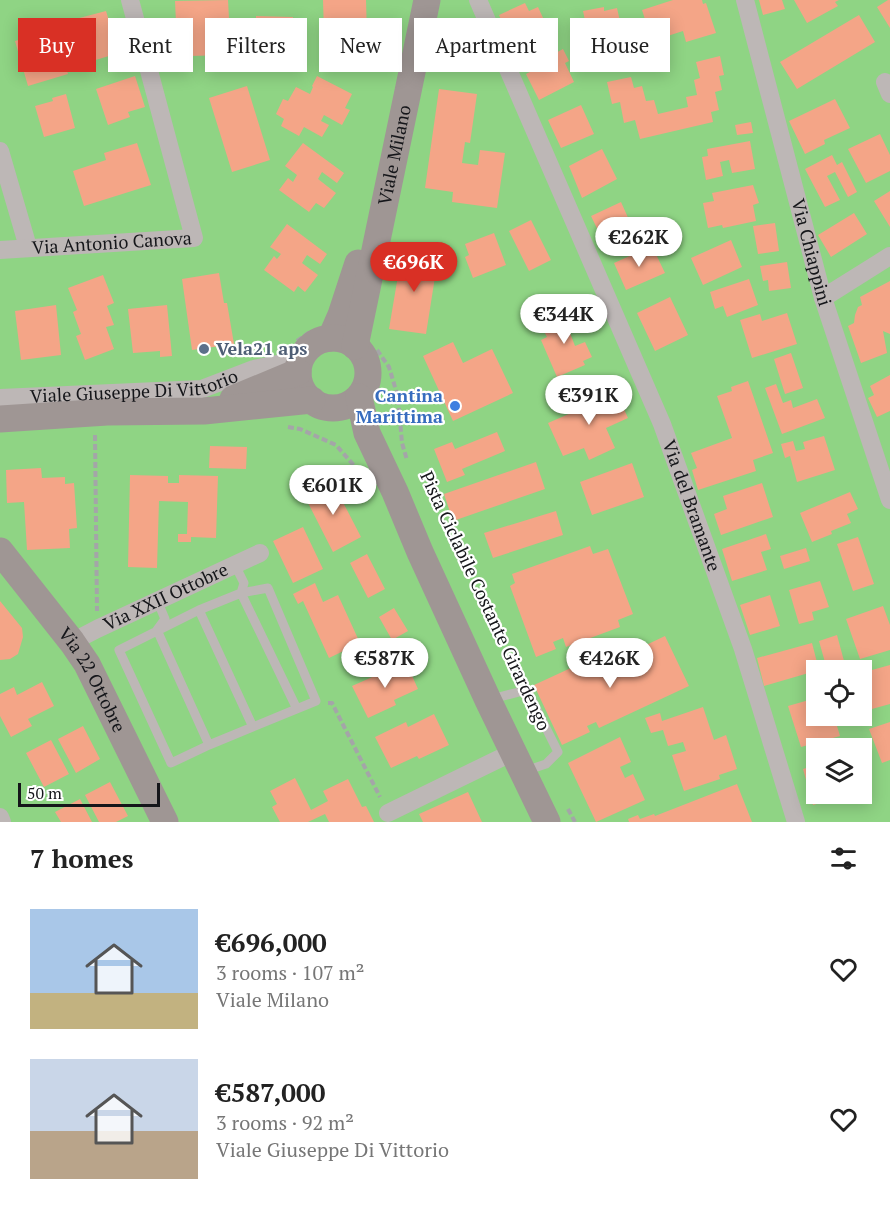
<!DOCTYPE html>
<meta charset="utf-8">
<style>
body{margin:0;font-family:"PT Serif",serif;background:#f2f2f2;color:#222;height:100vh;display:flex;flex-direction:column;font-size:22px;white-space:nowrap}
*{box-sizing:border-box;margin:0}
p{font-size:20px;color:#767676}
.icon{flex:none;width:33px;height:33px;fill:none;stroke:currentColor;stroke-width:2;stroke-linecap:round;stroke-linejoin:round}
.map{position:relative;height:822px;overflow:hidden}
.side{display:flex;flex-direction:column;background:#fff;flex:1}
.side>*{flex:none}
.hud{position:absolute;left:18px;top:18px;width:855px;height:54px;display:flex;gap:12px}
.fabs{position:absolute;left:806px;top:660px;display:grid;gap:12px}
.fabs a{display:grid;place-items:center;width:66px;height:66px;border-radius:0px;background:#fff;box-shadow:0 3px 15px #0003;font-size:30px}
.scale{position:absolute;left:18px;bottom:15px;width:142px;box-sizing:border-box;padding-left:6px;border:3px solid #15161a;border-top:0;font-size:16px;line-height:21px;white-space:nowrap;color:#15161a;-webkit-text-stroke:4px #fff;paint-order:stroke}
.price{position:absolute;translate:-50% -51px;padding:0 14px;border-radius:21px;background:#fff;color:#222;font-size:20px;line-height:39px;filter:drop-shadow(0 2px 3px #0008)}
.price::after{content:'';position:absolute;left:50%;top:36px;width:18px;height:14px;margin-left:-9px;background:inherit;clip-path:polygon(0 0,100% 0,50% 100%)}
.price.active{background:#d93025;color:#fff}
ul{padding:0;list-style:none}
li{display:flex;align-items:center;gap:18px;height:150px;padding:0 30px}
li span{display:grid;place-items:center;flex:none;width:168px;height:120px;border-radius:0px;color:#555}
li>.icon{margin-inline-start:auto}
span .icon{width:72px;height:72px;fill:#fffc;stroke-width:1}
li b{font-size:26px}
h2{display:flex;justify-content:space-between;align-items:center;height:72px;padding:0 30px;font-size:26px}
.chip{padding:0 21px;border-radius:0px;background:#fff;box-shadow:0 3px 15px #0003;font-size:21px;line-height:54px}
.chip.active{background:#d93025;color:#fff}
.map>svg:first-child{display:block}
.forest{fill:#8fd484;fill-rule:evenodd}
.building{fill:#f4a587}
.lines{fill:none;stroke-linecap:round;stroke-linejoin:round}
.path{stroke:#a4a5a8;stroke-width:4;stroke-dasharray:6 3;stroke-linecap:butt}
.lane{stroke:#bdb7b6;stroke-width:9}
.street{stroke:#bdb7b6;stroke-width:18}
.secondary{stroke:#9f9694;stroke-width:27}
.service-dot{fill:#5c6f8a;stroke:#fff;stroke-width:2}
.shop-dot{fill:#3f7fe0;stroke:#fff;stroke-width:2}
.labels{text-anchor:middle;stroke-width:4.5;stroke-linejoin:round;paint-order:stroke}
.street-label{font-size:18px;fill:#15161a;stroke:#fff}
.service-label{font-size:18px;font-weight:bold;fill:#4e5e75;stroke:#fff;text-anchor:start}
.shop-label{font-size:18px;font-weight:bold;fill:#366cbe;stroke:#fff;text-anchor:end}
</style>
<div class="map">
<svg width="890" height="822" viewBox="0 0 890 822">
<rect width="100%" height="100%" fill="#fbfbfe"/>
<path class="forest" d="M0,0H890V822H0ZM816,670H861V716H816ZM816,748H861V794H816Z"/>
<path class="building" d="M228,0L231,55L188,56L186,23H176L175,1Z
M323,0H366L367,34L362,35L363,49L332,51L331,33L324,34Z
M673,0H702L703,4L706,3L716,33L686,42L683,31L652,41L642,10Z
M759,0H782L785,9L763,15Z
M794,0H839L835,2L838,6L807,23Z
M888,0H890V28L877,7Z
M525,3L529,11L538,7L550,33L514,49L499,15Z
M604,7V11L617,8L626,48L613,51V54L593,58L583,11Z
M106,11L119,53L82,64L75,42L69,44L64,22Z
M859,15L875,42L797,89L780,62Z
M256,16L293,17L292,28H300V49L275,48V38H256Z
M54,29L68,74L28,86L15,41Z
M563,49L569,61L565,63L574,82L539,100L526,74L543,65L541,61Z
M720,56L724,75L719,76L722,90L715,92L719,110L711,112L713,122L640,139L635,120L624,123L620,102L612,104L607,82L631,77L634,88L642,86L646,101L654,100L658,114L688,107L686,97L697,95L694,80L700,78L696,62Z
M135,76L145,107L128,112L130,117L108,125L96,89Z
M317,76L352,94L345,108L350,110L342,125L324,115L321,121L329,125L322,137L304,127L299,136L281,126L284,119L276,114L283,99L288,101L296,87L310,94L313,87L312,86Z
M247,86L270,160L232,172L209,98Z
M439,89L477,94L470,143L465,142L462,163L478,165L480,150L505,153L497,208L452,202L453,192L425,188Z
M66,94L75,128L44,137L35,106L53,101L52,98Z
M835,99L850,128L824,140L825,144L805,154L789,121Z
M581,105L594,134L561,148L548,120Z
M751,122L753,133L737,135L735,125Z
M880,134L890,155V171L866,183L848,149Z
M750,141L755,169L732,173L729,160L720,162L723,176L706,180L702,157L708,156L707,149Z
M137,143L151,185L84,206L73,171L106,160L104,153Z
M303,143L344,173L337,183L322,172L318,179L336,193L324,208L316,203L309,212L279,190L288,178L293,182L297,175L285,166Z
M602,149L617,179L582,198L569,166Z
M832,155L837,165L842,162L857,192L848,197L835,172L827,176L840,200L825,207L805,169Z
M753,185L759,203L753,205L756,221L723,228L722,225L708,228L703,203L714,201L712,193Z
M890,191V227L874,201Z
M621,202L634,231L605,245L591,216Z
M854,213L867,234L831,257L818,235Z
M531,220L551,260L529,271L509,231Z
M775,223L779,251L758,254L753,226Z
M287,224L327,254L320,264L307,255L302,263L318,275L305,292L298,286L294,292L264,270L274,256L277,259L281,254L270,247Z
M494,233L506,265L473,278L465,257L469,255L465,244Z
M731,240L742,267L703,285L691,258Z
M652,246L665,273L626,290L614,263Z
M402,252L438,258L426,334L389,329Z
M787,262L791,288L769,291L768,280L763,281L760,266Z
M219,273L224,303H227L234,344L192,350L182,279Z
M103,275L114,303L107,306L114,325L106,327L114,349L85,360L76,336L81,334L73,312L77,310L68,288Z
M749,279L758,305L727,317L723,306L715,309L710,292Z
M890,281V334L883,331L887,353L861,363L848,326L854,323L855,315L858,307L862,305L860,297Z
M670,297L688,335L655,351L637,313Z
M56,305L61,355L21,360L15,311Z
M167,305L172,356L160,357V351L133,353L128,309Z
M573,313L580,329L570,333L575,346L585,342L592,357L583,361L585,365L557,377L541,340L547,337L540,324L560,315L562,318Z
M787,313L797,344L752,358L740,320L760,314L762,321Z
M453,342L463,363L492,349L513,393L453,421L423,356Z
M791,353L803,388L785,394L774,359Z
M890,375V411L877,417L868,398L874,395L870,386Z
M748,381L773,453L753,460L756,471L698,490L692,470L697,468L691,453L732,438L717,396L732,391L731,387Z
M776,384L783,403L791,400L793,408L817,399L825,418L782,434L765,388Z
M603,390L607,400L618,396L628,418L606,428L615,448L589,460L584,448L563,456L548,423L578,410L574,402Z
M497,432L505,451L462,469L465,475L447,482L434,449L452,442L455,449Z
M824,436L835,470L797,482L790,456L785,458L781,444L793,441L796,451L805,449L803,442Z
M210,446L247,447L246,469L209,468Z
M536,462L545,489L453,521L444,494Z
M632,463L644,497L592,515L580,482Z
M41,468L42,478L65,477V484L74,483L77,528L69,529L70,548L27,550L24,502L7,503L6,470Z
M130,475L168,476V483H179V475L218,476L216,538L191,537V542H178V534H187L188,502L159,501L157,568L128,567Z
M332,481L361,537L333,552L304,495Z
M762,483L773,517L721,535L714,514L727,509L723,496Z
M850,492L858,509L847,514L851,523L831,531L832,534L812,542L800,513Z
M556,511L563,535L493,558L484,533Z
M303,527L323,569L293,583L273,541Z
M766,534L771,549L761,552L767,570L732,581L722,549Z
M858,537L874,584L853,591L837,544Z
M590,546L593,554L608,549L633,614L618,620L620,627L566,647L563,638L553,642L556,649L536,657L510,586L515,583L512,574Z
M806,548L810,561L784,569L780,556Z
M367,554L385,589L368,598L350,563Z
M820,581L829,607L812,612L814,620L799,624L789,590Z
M315,583L323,602L338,595L360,643L329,658L303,601L298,604L293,594Z
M770,595L780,626L750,635L740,605Z
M0,601L22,628L23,637L18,654L10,659L0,660Z
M883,606L890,625V650L860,659L846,619Z
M394,608L408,631L392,640L379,617Z
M837,635L844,661L826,666L819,641Z
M665,636L689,686L599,728L596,722L587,726L590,732L562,745L534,685L573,667L575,672L621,651L623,656Z
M812,643L819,670L764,686L757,658Z
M405,660L418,689L394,700L396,705L368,718L352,686L379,674L378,671Z
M890,665V704L861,712V673Z
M42,682L54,706L28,719L32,726L11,737L0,716V694L14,687L17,695Z
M816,698V716H834L840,736L801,747L788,706Z
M703,707L714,740L726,735L737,769L719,775L720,779L684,791L672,755L686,751L683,742L668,746L663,730L651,733L645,718L660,713L662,721Z
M434,714L449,745L419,759L417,756L391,768L375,737L406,722L408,727Z
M890,722V760L882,763L869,729Z
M83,726L100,759L76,773L58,739Z
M620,737L631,762L620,767L625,778L633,774L645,800L596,822L568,763Z
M51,740L69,774L44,787L26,753Z
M816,765V794H852L813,805L803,769Z
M295,778L311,810L328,801L323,791L348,779L362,807L366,806L374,822H329L325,814L308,822H280L272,807L277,804L270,791Z
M110,782L128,816L116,822H99L85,795Z
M737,784L752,822H629L628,819L638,815L640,819L654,814L655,816Z
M468,792L482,822H423L419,814Z
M80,799L92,822H61L55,812Z"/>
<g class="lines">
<path class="path" d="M297,341L311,331
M377,350L389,367L398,397L402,443L407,460
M288,427L300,429L336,445L358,470
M95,435L97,611
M328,703H332L380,797
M568,809L575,822"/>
<path class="lane" d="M235,565L244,583L241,593L297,709
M268,588L316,701L209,745L171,763L119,650L199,610L241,593Z
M157,600L165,619L157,630L209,745
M199,610L253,727
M491,699L527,690L558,752L546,764L525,771"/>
<g class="street">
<path id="s1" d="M478,0L662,424L743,649L796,822"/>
<path id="s2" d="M745,0L823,298L890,500"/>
<path d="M885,82L890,94"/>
<path d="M0,151L28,247"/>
<path id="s3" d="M0,250L194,238L130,0"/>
<path d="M823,298L890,256"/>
<path id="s4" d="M0,398L202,389L254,369L301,359"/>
<path id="s5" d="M72,642L97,629L260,553"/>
<path d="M388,813L513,752"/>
<path d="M0,817L2,822"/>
</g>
<g class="secondary">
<path d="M331,338L341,315L358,263"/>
<circle cx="333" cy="373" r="35"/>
<path id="s6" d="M355,346L427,0"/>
<path d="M359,397L367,433L395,492L420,552L488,700L547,822"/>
<path d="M233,399L298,372"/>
<path d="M0,419L107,412L204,411L312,400"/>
<path id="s7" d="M0,551L72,642L87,664L165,822"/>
</g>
</g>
<circle class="service-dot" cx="204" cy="349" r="6"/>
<circle class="shop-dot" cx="455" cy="406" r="6"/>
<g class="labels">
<g class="street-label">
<text dy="6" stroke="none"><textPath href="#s6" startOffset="195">Viale Milano</textPath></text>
<text dy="6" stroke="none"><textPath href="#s3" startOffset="112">Via Antonio Canova</textPath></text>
<text dy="6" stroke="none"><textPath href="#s2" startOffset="261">Via Chiappini</textPath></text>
<text dy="6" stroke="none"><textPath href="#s4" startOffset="135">Viale Giuseppe Di Vittorio</textPath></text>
<text dy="6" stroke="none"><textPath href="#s1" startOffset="549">Via del Bramante</textPath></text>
<text dy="6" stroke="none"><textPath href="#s5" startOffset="104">Via XXII Ottobre</textPath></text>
<text transform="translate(485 601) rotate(65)" y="6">Pista Ciclabile Costante Girardengo</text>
<text dy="6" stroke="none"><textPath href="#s7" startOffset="159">Via 22 Ottobre</textPath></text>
</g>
<g class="service-label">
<text x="216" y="355">Vela21 aps</text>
</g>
<g class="shop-label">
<text x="443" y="402">Cantina<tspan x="443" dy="21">Marittima</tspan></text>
</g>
</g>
</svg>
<div class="fabs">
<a><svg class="icon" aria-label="locate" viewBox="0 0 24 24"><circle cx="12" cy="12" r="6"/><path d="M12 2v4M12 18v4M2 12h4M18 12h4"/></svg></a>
<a><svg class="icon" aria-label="layers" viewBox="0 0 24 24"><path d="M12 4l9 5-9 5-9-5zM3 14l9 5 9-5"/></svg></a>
</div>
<div class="scale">50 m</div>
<b class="price" style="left:639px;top:268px">€262K</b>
<b class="price active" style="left:414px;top:293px">€696K</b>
<b class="price" style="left:564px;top:345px">€344K</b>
<b class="price" style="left:589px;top:426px">€391K</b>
<b class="price" style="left:333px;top:516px">€601K</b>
<b class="price" style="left:385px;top:689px">€587K</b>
<b class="price" style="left:610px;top:689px">€426K</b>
<div class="hud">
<a class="chip active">Buy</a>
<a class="chip">Rent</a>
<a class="chip">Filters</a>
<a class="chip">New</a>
<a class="chip">Apartment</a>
<a class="chip">House</a>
</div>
</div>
<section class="side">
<h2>7 homes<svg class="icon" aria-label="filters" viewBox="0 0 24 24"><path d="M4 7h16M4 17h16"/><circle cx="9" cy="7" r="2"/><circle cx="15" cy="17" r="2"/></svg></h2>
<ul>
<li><span style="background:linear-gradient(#a9c7e8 70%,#c2b280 0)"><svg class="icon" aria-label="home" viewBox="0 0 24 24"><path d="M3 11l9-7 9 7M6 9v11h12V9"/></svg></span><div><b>€696,000</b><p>3 rooms · 107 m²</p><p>Viale Milano</p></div><svg class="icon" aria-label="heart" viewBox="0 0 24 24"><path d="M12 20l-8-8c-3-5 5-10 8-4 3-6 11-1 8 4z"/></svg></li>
<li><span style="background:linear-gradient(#c9d6e8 60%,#b9a48a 0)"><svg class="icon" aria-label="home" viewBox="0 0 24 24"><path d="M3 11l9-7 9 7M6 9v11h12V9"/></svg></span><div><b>€587,000</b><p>3 rooms · 92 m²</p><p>Viale Giuseppe Di Vittorio</p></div><svg class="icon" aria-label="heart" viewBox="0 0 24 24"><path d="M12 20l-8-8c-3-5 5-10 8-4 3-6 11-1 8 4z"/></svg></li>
</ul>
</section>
